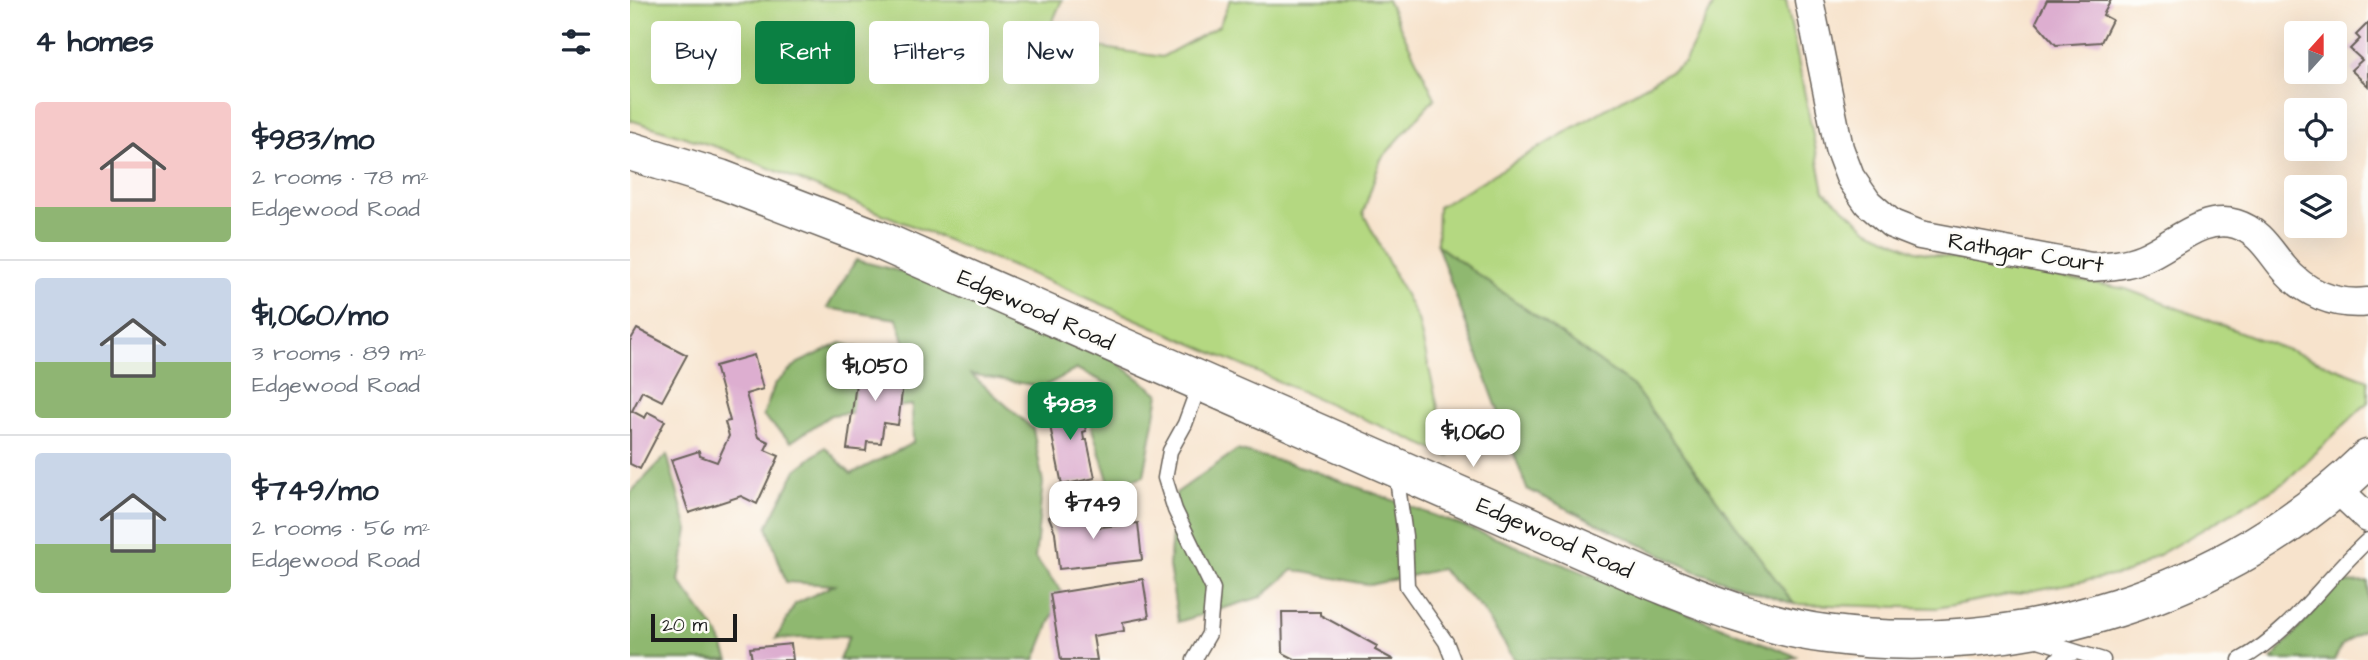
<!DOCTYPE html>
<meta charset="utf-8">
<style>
body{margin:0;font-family:"Architects Daughter",sans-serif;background:#f2f2f3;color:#1f2937;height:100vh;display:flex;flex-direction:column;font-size:26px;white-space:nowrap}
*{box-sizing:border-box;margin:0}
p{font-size:23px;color:#747a83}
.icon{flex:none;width:38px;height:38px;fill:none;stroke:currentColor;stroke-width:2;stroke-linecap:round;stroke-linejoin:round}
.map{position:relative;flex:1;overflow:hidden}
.side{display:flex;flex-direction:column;background:#fff;width:630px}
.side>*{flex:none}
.guide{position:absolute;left:21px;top:21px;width:665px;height:63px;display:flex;gap:14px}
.needle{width:46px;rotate:21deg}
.controls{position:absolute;left:1654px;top:21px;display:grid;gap:14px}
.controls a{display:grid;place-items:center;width:63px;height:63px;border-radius:7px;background:#fff;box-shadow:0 7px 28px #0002;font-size:35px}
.scale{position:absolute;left:21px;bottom:18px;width:86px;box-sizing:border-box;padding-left:7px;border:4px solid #1c1c1c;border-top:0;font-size:19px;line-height:24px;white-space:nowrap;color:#1c1c1c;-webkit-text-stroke:5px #fdfcf7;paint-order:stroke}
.price{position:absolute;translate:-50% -60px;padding:0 16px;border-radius:14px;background:#fff;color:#222;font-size:23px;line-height:46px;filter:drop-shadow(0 2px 4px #0008)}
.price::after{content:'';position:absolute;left:50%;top:42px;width:21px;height:16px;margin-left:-10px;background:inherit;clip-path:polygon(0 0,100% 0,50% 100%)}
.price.on{background:#0b8043;color:#fff}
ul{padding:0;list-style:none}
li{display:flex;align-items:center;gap:21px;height:175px;padding:0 35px}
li+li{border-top:2px solid #e0e1e3}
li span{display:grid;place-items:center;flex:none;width:196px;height:140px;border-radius:7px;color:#555}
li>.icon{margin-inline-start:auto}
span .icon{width:84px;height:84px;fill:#fffc;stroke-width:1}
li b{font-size:30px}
h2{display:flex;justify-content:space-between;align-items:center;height:84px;padding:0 35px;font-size:30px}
.chip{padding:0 24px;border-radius:7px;background:#fff;box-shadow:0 7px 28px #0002;font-size:24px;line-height:63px}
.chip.on{background:#0b8043;color:#fff}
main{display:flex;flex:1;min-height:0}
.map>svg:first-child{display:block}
.green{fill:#b4d881;stroke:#687a4e;stroke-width:2}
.forest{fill:#8fb86f;stroke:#566a46;stroke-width:2}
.building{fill:#ddaed0}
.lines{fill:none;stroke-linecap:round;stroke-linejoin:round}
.service-casing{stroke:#69625a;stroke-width:17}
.minor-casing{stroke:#69625a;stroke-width:31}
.secondary-casing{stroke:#69625a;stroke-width:41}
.service{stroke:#fff;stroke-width:14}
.minor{stroke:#fff;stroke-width:28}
.secondary{stroke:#fff;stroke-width:38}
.labels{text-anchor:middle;stroke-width:5;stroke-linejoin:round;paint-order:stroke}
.street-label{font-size:23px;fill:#1c1c1c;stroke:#fdfcf7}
</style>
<main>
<section class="side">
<h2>4 homes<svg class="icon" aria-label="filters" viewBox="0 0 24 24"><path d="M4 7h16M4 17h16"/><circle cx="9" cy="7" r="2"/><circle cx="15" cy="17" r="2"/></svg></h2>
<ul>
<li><span style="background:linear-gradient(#f6c9c9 75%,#8fb573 0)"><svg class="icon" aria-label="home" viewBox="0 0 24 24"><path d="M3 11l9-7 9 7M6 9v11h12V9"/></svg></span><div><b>$983/mo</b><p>2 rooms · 78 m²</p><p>Edgewood Road</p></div></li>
<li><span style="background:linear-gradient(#c9d6e8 60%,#8fb573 0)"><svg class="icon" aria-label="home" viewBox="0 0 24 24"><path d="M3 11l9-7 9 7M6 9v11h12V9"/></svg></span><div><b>$1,060/mo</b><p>3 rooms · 89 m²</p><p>Edgewood Road</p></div></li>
<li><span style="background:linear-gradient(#c9d6e8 65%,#8fb573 0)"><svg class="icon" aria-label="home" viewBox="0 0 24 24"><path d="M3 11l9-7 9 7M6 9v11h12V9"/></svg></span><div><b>$749/mo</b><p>2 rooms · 56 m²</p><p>Edgewood Road</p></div></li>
</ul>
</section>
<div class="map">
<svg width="1738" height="660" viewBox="0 0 1738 660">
<rect width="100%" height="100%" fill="#fdfcf7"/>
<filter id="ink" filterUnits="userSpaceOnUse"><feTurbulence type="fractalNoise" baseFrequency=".0143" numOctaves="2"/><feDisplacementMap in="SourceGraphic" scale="14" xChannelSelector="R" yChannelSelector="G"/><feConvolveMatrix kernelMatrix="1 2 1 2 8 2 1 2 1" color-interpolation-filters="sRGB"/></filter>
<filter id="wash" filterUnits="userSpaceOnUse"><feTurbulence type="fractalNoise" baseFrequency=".00686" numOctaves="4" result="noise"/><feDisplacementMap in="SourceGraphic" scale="28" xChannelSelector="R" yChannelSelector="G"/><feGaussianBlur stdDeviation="1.57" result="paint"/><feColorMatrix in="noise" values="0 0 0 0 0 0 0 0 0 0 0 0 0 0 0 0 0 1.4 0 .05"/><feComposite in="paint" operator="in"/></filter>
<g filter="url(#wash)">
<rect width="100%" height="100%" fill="#f7e3cc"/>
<path class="green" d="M0,0H432L415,39L532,57L589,26L600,0H757L805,98L751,159L733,213L788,320L819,456L430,286L90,148L0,120Z
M1086,0H1156L1194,191L1239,230L1285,251L1496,289L1738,380V402L1655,482L1497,573L1307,608L1164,604L1003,387L807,245L808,207L1054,63Z"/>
<path class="forest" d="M807,245L1003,386L1164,604L1065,571L897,489Z
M226,260L308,281L465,346L529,394L514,476L480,486L459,419L482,386L447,369L413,387L341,374L403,429L413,483L405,558L432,592L405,660H209L219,636L146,639L165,604L204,585L156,582L137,527L166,470L195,447L221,474L283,443L282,405L201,415L161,442L133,416L145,384L168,363L211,343L281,362L267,319L197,308Z
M607,450L676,468L876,542L1166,656L1157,660H885L852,609L811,569L740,585L663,570L631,597L548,622L539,566L546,493Z
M37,455L58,530L49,581L88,634L99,660H0V493Z
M1738,582V627L1713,644L1704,660H1641L1709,583Z"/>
<g id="blocks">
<path class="building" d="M1417,0H1481L1473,15L1482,20L1471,42L1426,45L1406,22Z
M1738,23V86L1721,70L1732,60L1720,49L1730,39L1726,35Z
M7,329L57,355L32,401L12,391L2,411L15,418L18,412L35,421L10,469L0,464V341Z
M124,355L133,389L116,394L128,437L139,442L135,450L149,456L127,504L111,496L59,513L41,460L69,451L70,456L87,462L99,436L95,422L100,421L85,366Z
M229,361L275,367L268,425L254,423L251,443L237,442L236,451L217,449Z
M449,399L456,431L453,432L454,440H457L465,478L432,485L416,406Z
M449,504L462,528L508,523L512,560L429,569L425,532L419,517Z
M513,579L519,617L493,622L494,631L463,636L467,660H431L420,594Z
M652,612H690V615L747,646L745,650L764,660H667L653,653Z
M161,644L163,660H122L120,648Z"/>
</g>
</g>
<g filter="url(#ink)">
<use href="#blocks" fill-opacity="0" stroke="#69625a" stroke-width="2"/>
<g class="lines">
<g class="service-casing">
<path id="service" d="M766,472L775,536L777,586L816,642L823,660
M1405,639L1473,660
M564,660L579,634L583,589L545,510L535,478L540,451L555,424L570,383
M1426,660L1446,652
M1610,660C1662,632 1695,579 1738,540"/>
</g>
<g class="minor-casing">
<path id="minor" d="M1179,0L1209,148L1220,177L1238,203L1262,224L1290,235L1461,267C1479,266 1496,265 1513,258C1543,246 1571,214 1606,224C1629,231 1639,250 1653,267C1674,293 1705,306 1738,302
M1705,487L1738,518"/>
</g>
<g class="secondary-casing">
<path id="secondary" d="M0,151L90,179L249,240L1019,579C1076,602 1134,626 1196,634C1390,660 1597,596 1738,459"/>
</g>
<use href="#service" class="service"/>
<use href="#minor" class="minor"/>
<use href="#secondary" class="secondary"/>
</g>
</g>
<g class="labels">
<g class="street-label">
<text transform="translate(1396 252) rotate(9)" y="8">Rathgar Court</text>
<text transform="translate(406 309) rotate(24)" y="8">Edgewood Road</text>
<text transform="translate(925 537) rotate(24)" y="8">Edgewood Road</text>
</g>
</g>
</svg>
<div class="controls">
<a><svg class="needle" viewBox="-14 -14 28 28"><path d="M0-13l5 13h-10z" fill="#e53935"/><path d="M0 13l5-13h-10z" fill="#747a83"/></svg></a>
<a><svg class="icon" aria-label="locate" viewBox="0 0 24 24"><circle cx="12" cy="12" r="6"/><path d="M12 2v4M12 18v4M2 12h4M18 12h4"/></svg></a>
<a><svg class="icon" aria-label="layers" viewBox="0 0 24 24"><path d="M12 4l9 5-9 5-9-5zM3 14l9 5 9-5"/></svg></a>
</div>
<div class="scale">20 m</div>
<b class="price" style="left:245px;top:403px">$1,050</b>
<b class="price on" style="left:440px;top:442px">$983</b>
<b class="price" style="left:843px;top:469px">$1,060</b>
<b class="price" style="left:463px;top:541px">$749</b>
<div class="guide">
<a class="chip">Buy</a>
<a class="chip on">Rent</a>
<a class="chip">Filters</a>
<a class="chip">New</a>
</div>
</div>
</main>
